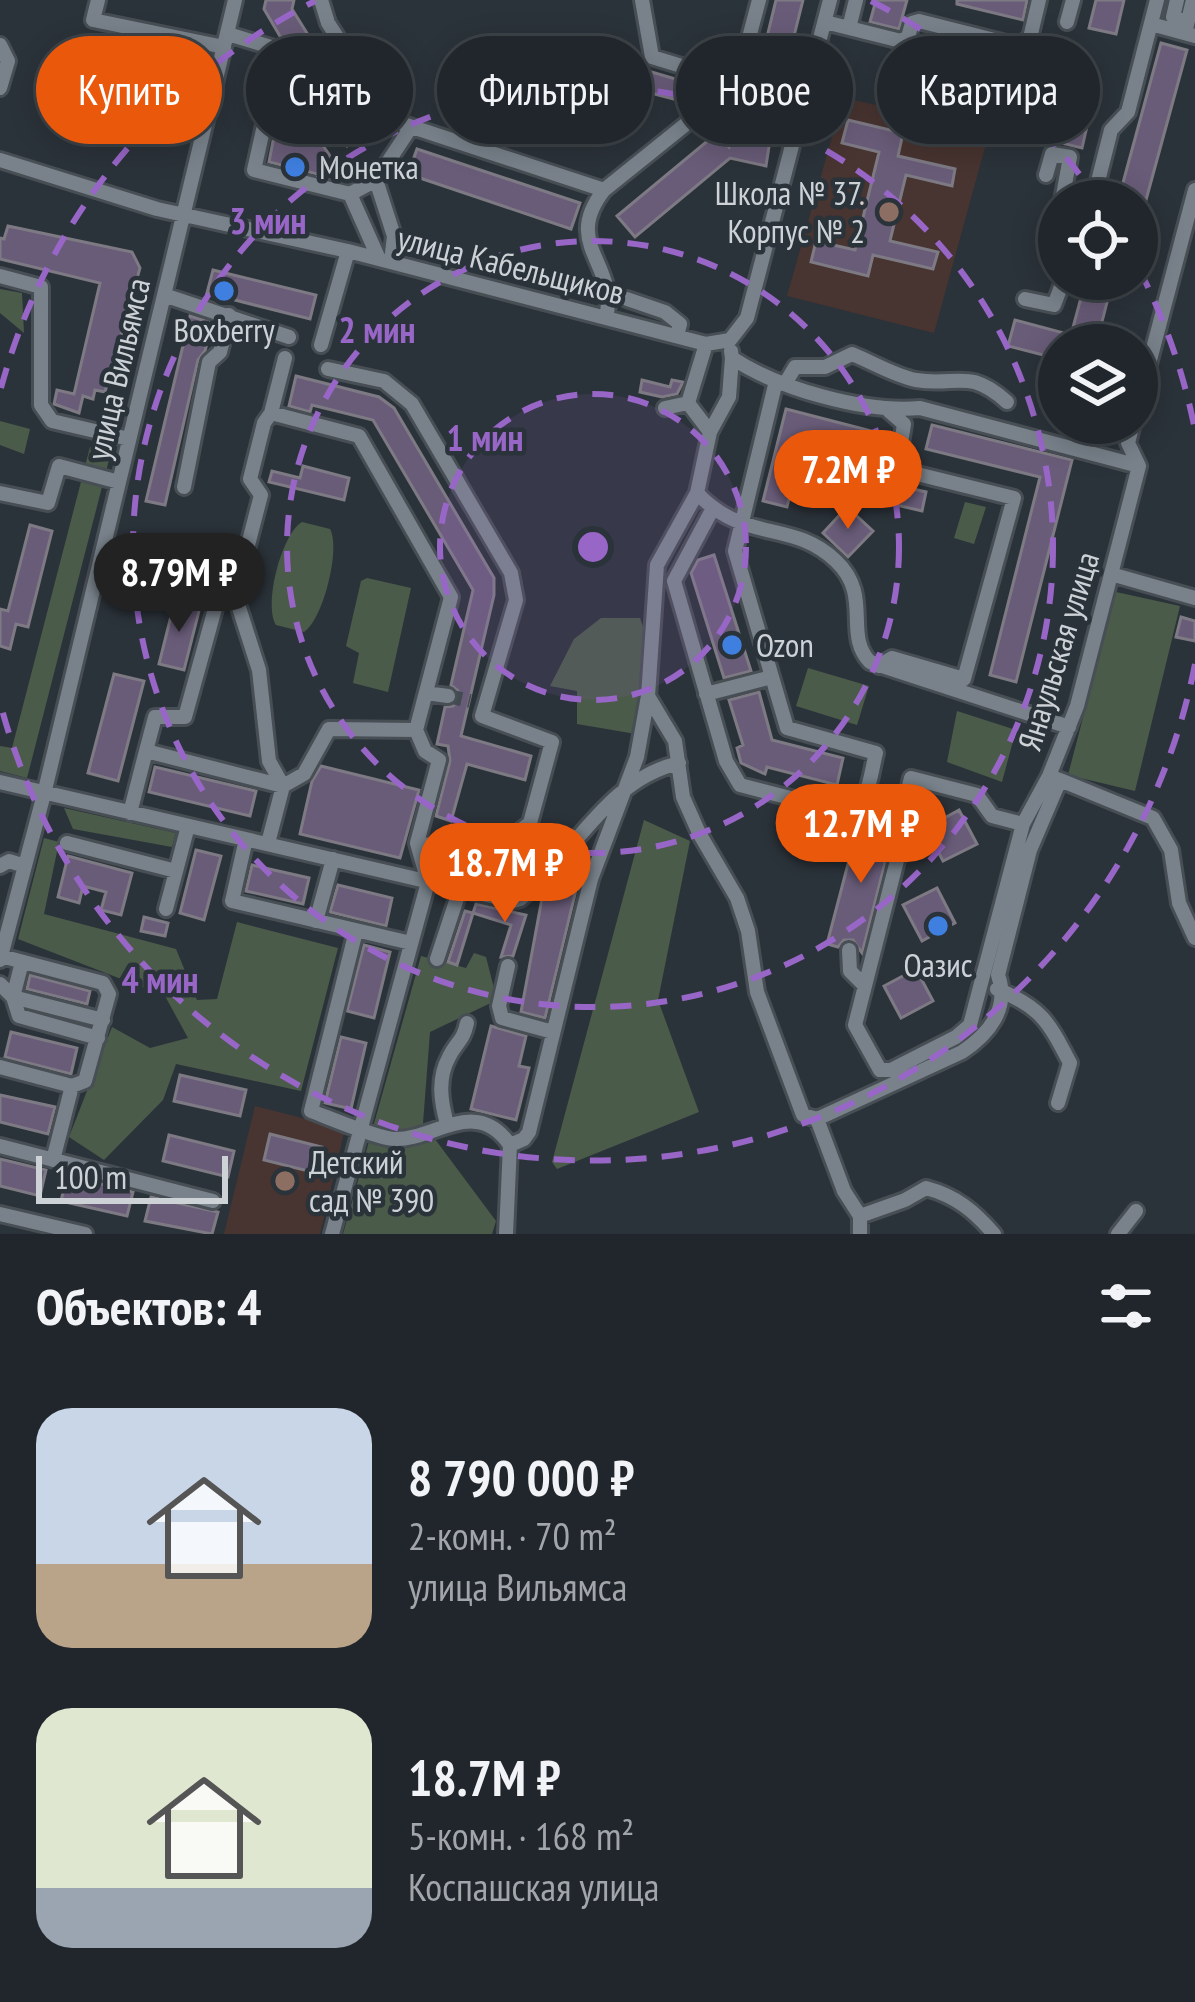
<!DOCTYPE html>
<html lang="ru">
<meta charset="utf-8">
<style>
body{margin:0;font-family:"PT Sans Narrow",sans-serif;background:#2d3238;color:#f1f3f6;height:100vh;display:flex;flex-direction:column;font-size:45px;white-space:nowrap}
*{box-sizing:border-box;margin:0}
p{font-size:39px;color:#a2a5a9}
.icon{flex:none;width:66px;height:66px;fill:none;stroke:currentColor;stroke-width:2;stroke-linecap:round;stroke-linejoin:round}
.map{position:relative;height:1234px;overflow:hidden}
.side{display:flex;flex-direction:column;background:#20262c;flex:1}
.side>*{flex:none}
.hud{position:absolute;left:36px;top:36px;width:1125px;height:108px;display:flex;gap:24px}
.controls{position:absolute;left:1038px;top:180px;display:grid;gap:24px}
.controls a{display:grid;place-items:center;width:120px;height:120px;border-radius:50%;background:#20262c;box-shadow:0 6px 30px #0003,0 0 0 3px #3d4348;font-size:60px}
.scale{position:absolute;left:36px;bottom:30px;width:192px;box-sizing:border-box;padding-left:12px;border:6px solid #cdd2d7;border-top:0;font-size:33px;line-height:42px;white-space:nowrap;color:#cdd2d7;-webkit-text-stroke:9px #2b333a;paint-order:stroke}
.price{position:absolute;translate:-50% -102px;padding:0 27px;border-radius:42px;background:#ea580c;color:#fff;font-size:39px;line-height:78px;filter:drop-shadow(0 3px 6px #0008)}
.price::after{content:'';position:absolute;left:50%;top:72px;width:36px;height:27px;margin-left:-18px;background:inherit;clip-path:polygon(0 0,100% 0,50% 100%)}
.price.on{background:#222;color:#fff}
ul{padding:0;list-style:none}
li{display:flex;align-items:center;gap:36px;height:300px;padding:0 36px}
li span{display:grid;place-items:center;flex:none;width:336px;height:240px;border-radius:36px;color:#555}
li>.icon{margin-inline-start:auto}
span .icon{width:144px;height:144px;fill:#fffc;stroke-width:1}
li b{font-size:51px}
h2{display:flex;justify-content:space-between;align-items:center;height:144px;padding:0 36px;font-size:51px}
.pill{padding:0 42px;border-radius:54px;background:#20262c;box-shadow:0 6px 30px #0003,0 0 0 3px #3d4348;font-size:42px;line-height:108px}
.pill.on{background:#ea580c;color:#fff}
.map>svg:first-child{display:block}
.education{fill:#483431}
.green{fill:#4b5b4a}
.building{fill:#695c79;stroke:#7e7a84;stroke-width:3}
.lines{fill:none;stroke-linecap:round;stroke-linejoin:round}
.minor-tunnel{stroke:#434b52;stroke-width:14;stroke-dasharray:14 7;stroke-linecap:butt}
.minor-casing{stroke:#474e54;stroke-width:20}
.minor{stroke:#79828b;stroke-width:14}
.ring{fill:none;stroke:#9866c7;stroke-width:6;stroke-dasharray:21 15}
.shop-dot{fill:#3f7fe0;stroke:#2b333a;stroke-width:4.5}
.education-dot{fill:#8d6e63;stroke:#2b333a;stroke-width:4.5}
.labels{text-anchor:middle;stroke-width:9;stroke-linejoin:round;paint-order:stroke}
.poi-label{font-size:33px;fill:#cdd2d7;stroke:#2b333a;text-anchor:start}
.street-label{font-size:33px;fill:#cdd2d7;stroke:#2b333a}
.centre{fill:#9866c7;stroke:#2b333a;stroke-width:6}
.ring-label{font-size:36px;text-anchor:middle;font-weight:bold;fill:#9866c7;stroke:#2b333a;stroke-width:9;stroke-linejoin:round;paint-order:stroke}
</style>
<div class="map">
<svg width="1195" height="1234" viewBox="0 0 1195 1234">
<rect width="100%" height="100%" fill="#2b333a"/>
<path class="education" d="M843,98L990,129L934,333L787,296Z
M255,1106L345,1129L320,1234H224Z"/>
<path class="green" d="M471,92L501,103L496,133L462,117Z
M0,289L22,293L24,333L0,313Z
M0,421L30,429L24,454L0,445Z
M90,447L111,452L27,778L0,771V746L12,748Z
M965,502L986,507L974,544L954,538Z
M302,522L330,529C341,548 323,620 304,632L276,625C263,605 282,533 302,522Z
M367,578L411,588L388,692L353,683L359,653L346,646L361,581Z
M1116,592L1180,606L1135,791L1068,775Z
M601,618H640L647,638L636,734L577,724V691L550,686L574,639Z
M808,668L869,686L857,725L796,706Z
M957,711L1016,730L1002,782L947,762Z
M64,808L176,833L172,847L73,829Z
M644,820L690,841L658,1000L699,1112L557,1169L552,1162Z
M44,838L59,842L44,914L176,949L197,1000L217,999L237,922L338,948L301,1091L176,1064L163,1100L104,1160L69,1137L112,1027L150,1048L188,1038L165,996L18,939Z
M474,953L486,957L497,1000L430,1032L423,1123L496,1221L492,1234H343L421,956L466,968Z"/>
<path class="building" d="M266,0H294L292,9L369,133L347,146L291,55L290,43L281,38L264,9Z
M776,0H803L783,80L758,74Z
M876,0H907L899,29L870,22Z
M957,0H1027L1023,20L957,4Z
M1096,0H1124L1116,34L1089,28Z
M1161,43L1187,50L1140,222L1137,221V201H1118Z
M631,66L686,82L681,101L627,87Z
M156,74L169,91L160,131L144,127Z
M1013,86L1035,93L1024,130L1002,124Z
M750,103L775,108L766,166L730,158L635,237L617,216L717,133L729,147L732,135L742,138Z
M280,105L300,113L333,160L329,177L269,162Z
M1065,107L1090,113L1082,148L1057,142Z
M848,120L903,133L898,156L955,169L952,186L906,175L890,241L938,252L933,269L873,255L868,276L811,262L816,241L855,250L879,152L842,143Z
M417,149L580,203L571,229L408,174Z
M8,226L132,252L140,268L105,392L95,390L93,399L83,396L79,413L54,404L57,390L74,394L100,283L0,259V238L4,239Z
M213,270L316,295L310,319L207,293Z
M1086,279H1113L1096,345H1059V359L1008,346L1015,320L1071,335Z
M190,316L212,323L205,351L198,360L165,505L146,501Z
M296,376L379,397L394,408L494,578V595L461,736L531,756L525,780L467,764L451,821L436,816L450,761L448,746L437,744L445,707L453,706L459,699L458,691L451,685L473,590L373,420L312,405L310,412L289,406Z
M642,380L670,387L672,380L683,382L677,394L662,397L640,392Z
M786,409L891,436L887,461L804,440L787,507L763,501Z
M932,425L1072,460L1016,682L990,675L1040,477L926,449Z
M303,466L349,478L344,500L269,482L272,471L300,478Z
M896,485L926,492L922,511L888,503Z
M847,507L873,531L848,557L823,533Z
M30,525L52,531L28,627L16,624L10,649L0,646V609L8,611Z
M714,555L751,671L724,678L691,573L698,560Z
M175,600L200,607L184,670L159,664Z
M1181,617L1195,621V641L1176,637Z
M114,674L144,681L118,781L88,773Z
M759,692L772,740L843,758L837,785L767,767L765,774L741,763L737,748L743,745L729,700Z
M321,766L419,790L400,858L300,834L312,781Z
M155,767L256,791L250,816L149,792Z
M959,810L977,844L943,861L926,828Z
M789,815L811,820L805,843L783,837Z
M859,822L893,831L862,953L853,940H844L838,947L827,944Z
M196,850L221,856L204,920L180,913Z
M68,856L132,873L121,915L101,910L106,892L83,886L79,903L58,897Z
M252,865L309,878L303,904L246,891Z
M338,885L392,898L386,926L330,912Z
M551,886L576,890L545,1018L521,1012L543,893Z
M937,888L955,923L922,941L903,905Z
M476,904L526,915L513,956L501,957L511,925L473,913Z
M465,911L473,913L457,965L448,962Z
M144,917L168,923L165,936L141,931Z
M364,945L390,952L374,1018L347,1011Z
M916,969L933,1001L901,1018L884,986Z
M30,975L90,991L87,1004L27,989Z
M491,1026L526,1036L519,1066L529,1068L516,1120L471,1109Z
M11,1032L77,1048L71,1074L5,1057Z
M341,1037L366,1043L351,1109L325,1103Z
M180,1075L246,1090L240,1116L174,1101Z
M0,1095L55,1107L48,1134L0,1122Z
M270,1134L322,1147L316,1173L264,1160Z
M169,1135L234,1151L228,1177L163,1161Z
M0,1159L46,1170L40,1196L0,1186Z
M67,1175L133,1192L127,1216L61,1201Z
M151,1197L218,1212L212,1234L145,1221Z"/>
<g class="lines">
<path class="minor-tunnel" d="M448,696L470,701"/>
<g class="minor-casing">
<path id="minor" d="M98,0L93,20L224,47
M321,0L328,23L391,120L604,190L737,83
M642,0L652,57L737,83
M759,0L737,83L804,102
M1177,0L1173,17L1187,22
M825,22L901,41L908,37L912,23L919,21L1018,46L1030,38L1039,0
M1067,22L1073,0
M1151,24L1195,36
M849,28L856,0
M1185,33L1193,0
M228,34L281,50L254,170L350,194L379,259
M0,45L8,61L0,88
M171,73L183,92L212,99
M0,160L157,209L348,251L706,344L730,340
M1046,175L1052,154L1070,157L1062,201
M376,180L394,236L391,262
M604,190C561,245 619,263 606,318
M350,194L376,180L411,127
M1093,201L1111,130L1128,112L1157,0
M1059,212V213
M0,276L41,287V405L52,421L129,439
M164,295L289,337
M627,299L665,312L680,324L677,336
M1025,299L1054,305L1064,279
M730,340L747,318L830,0
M321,345L348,251
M731,351L732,358C779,389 865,413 920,408L1139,466
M328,369L384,381L412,404L511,573L516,600L482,716L552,742L530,823L519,832L505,858L417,843
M785,384L795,367H825L852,354C872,362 895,376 916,380C957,387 968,367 1007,402
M688,403L710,432
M665,408L688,403L706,344
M1137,409L1195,190
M271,413L264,423L250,479L261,495L235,595L259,670L269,761L283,786
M184,487L209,362L220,352L229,315
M0,493L48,503L59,466L119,482
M697,493C745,544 792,519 836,561C873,596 843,634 870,662L1069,727
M825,495L832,471L881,483L897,469
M712,510L674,581L726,761L740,785L845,812C870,806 870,775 876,753L787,728L735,551L776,381
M1111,574L1195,598
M879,666L892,658L964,679L1014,498L897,469L904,424L889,411
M426,693L448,696
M706,694L772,677
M648,696L675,741L683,797L699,833L737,898L748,931L757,992L803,1115L817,1119L962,1052C989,1034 1010,1008 998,975L1030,850L1060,780L1049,776
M146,751L155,717H185L216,605L235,595
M1060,780L1153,818L1171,850L1179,903L1195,938
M0,782L460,889L437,959
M130,813L146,751L283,786
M1023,824L992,816L977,795L911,778L901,817L905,829L855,1025L880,1070H891L956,1037L970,1025L1023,824L1049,776L1077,706L1139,466L1128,443L1133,423
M246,839L232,901L411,943
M67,843L176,871
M268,843L283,786L304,774L329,729L416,730L451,597L359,436L271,413L285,358
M0,866L9,861L25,866
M460,889L513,901L520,899C575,854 606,780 679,763
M166,909L188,826
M316,921L333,859
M356,931L311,1111C330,1118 376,1138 394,1139C433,1141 476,1095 510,1145L506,1234
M849,950L850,971L865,986
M0,960L44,794L235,0
M22,962L13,997L19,1016L98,1038
M508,966L499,1006L502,1018L553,1032
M0,984L13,997L103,1020
M997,989C1042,1008 1048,1021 1070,1063L1058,1103
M0,1067L72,1086L85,1081L109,994L103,983L1,956
M817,1119L844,1191L860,1216V1234
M447,1124C441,1102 437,1079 449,1057C456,1042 463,1042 467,1023
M510,1145L524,1139L529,1132L591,879L637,757L648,696L657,565L697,493L710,432L729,397L732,358
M0,1146L213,1201
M53,1160L72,1086
M0,1214L85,1234
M860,1216L905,1200L926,1188C956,1196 974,1211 994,1234
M332,1234L428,882L417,843L439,760L425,751L416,730
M1118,1234L1136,1211"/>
</g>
<use href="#minor" class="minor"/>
</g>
<circle cx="593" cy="547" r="153" fill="#9866c7" fill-opacity=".12"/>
<g class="ring">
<circle cx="593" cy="547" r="153"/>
<circle cx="593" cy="547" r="306"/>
<circle cx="593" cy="547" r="460"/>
<path d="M1195 664A613 613 0 0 1 1 706M1 388A613 613 0 0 1 315 1M871 1A613 613 0 0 1 1098 200M1139 269A613 613 0 0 1 1195 430"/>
</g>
<g class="shop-dot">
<circle cx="295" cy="167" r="12"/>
<circle cx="224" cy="291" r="12"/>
<circle cx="732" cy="645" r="12"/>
<circle cx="938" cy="926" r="12"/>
</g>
<g class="education-dot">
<circle cx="889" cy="212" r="12"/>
<circle cx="285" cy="1181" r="12"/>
</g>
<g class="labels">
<g class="poi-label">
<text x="319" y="179">Монетка</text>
<text x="865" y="205" text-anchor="end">Школа № 37.<tspan x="865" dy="38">Корпус № 2</tspan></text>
<text x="224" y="342" text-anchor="middle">Boxberry</text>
<text x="756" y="657">Ozon</text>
<text x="938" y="977" text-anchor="middle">Оазис</text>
<text x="309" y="1174">Детский<tspan x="309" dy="38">сад № 390</tspan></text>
</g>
<g class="street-label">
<text transform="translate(511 265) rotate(14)" y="12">улица Кабельщиков</text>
<text transform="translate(118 369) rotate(-77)" y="12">улица Вильямса</text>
<text transform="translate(1058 651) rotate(-73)" y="12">Янаульская улица</text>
</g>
</g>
<circle cx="593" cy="547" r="18" class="centre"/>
<g class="ring-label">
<text x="268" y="234">3 мин</text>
<text x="377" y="343">2 мин</text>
<text x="485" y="451">1 мин</text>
<text x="160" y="993">4 мин</text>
</g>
</svg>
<div class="controls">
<a><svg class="icon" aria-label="locate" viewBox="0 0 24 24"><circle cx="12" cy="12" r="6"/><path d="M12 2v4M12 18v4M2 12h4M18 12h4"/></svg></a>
<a><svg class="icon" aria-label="layers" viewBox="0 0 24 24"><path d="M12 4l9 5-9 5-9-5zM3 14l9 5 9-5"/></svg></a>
</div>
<div class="scale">100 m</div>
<b class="price" style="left:848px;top:532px">7.2M ₽</b>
<b class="price on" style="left:179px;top:635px">8.79M ₽</b>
<b class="price" style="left:861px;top:886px">12.7M ₽</b>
<b class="price" style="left:505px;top:925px">18.7M ₽</b>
<div class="hud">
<a class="pill on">Купить</a>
<a class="pill">Снять</a>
<a class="pill">Фильтры</a>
<a class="pill">Новое</a>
<a class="pill">Квартира</a>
</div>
</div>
<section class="side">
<h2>Объектов: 4<svg class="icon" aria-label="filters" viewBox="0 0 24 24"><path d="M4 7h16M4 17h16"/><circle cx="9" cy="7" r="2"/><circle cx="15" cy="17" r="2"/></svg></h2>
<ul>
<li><span style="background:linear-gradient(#c9d6e8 65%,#b9a48a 0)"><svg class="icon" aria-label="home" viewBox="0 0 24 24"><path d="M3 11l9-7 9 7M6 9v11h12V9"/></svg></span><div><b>8 790 000 ₽</b><p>2-комн. · 70 m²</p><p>улица Вильямса</p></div></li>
<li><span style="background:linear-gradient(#dfe7d0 75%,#9aa5b1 0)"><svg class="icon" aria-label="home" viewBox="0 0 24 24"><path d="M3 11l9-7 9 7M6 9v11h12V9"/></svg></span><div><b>18.7M ₽</b><p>5-комн. · 168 m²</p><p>Коспашская улица</p></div></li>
</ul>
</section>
